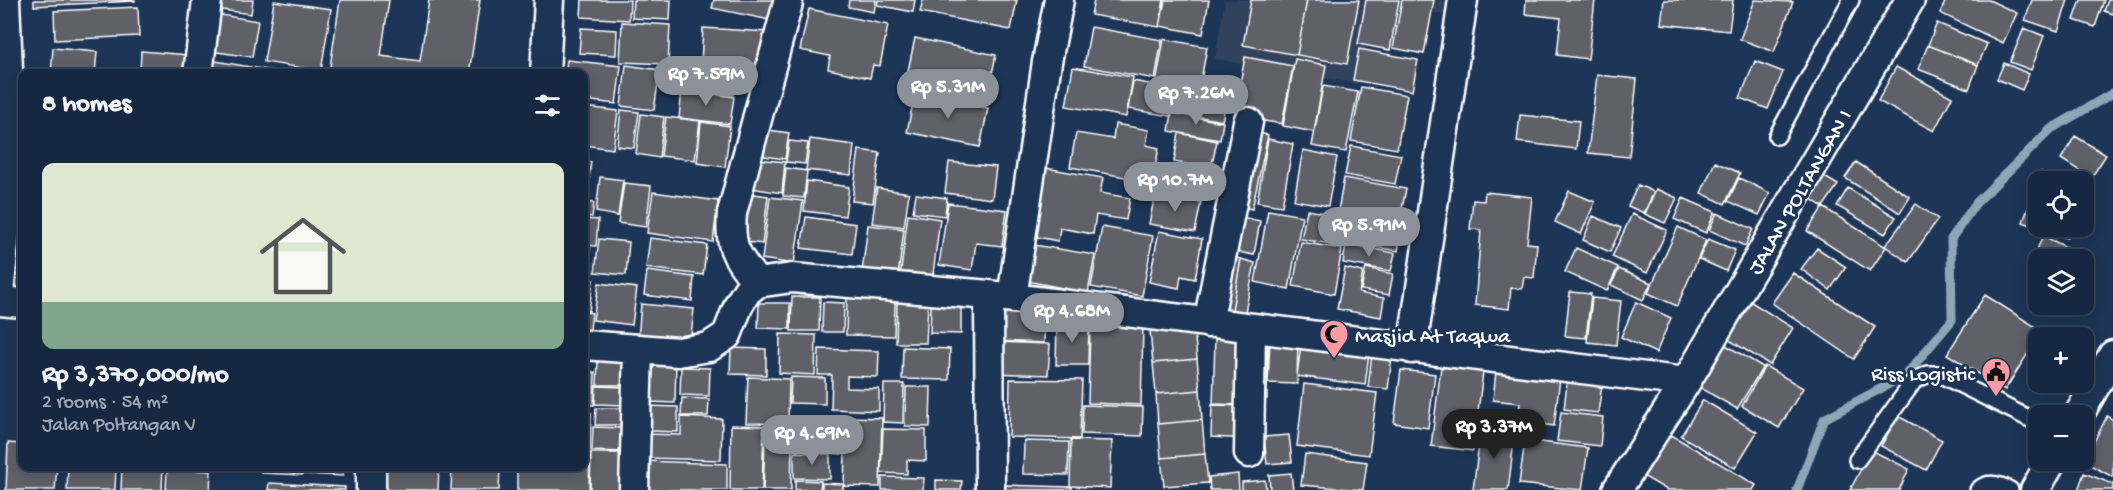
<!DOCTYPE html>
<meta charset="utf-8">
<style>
body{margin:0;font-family:"Gochi Hand",sans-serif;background:#23344c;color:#f1f3f6;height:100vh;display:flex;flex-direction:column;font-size:22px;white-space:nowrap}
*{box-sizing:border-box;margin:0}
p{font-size:20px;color:#9ea6b1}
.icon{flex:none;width:33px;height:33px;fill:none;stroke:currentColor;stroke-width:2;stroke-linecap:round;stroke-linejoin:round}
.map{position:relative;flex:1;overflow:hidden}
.sheet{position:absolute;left:18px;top:69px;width:570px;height:402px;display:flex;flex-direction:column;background:#162841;border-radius:12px;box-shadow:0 3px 15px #0003,0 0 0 2px #35445a}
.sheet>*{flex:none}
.tools{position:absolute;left:2028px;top:171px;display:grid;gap:12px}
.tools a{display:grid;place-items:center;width:66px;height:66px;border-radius:12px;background:#162841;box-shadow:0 3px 15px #0003,0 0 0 2px #35445a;font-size:30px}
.price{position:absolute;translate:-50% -51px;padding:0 14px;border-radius:21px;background:#8c9099;color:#fff;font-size:20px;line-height:39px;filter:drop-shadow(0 2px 3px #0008)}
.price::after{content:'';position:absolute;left:50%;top:36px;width:18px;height:14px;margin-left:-9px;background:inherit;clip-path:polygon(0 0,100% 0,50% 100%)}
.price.selected{background:#222;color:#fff}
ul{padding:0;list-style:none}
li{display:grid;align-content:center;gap:12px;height:318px;padding:0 24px}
li span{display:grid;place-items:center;height:186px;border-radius:12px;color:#555}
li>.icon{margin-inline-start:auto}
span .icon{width:108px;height:108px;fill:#fffc;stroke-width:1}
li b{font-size:26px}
h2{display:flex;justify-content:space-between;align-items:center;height:72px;padding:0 24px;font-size:26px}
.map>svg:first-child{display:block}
.built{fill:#30425c}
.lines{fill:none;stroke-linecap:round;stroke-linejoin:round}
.stream{stroke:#8da7b6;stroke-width:9}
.building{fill:#5e6168;stroke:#fff;stroke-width:1.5}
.lane-casing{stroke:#fff;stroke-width:20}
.street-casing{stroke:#fff;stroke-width:33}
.lane{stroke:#1d3557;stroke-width:15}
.street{stroke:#1d3557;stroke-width:28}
.labels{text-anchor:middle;stroke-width:6;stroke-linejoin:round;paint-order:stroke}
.street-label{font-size:22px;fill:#fff;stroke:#1d3557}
.poi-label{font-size:22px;fill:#fff;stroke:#1d3557;text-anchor:start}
</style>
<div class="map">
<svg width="2113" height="490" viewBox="0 0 2113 490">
<rect width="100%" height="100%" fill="#1d3557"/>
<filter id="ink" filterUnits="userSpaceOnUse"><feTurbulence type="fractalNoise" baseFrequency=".0167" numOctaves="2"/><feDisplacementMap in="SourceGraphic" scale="12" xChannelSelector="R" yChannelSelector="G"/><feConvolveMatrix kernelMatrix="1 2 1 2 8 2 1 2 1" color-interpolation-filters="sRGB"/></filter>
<g filter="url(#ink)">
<path class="built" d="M1225,0H1455L1452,16L1373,2L1358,84L1215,59Z"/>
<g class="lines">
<path class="stream" d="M1797,490L1824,419L1906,375L1952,320L1951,239L1976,203L2051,129L2113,93"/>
</g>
<path class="building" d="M34,0H135V1L34,6Z
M209,0H253L251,14L208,8Z
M340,0H389L381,56L420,61L429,0H480L469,74H329Z
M582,0H630L629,20L581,17Z
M633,0H671L670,20L632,18Z
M714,0H783L779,22L712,8Z
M849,0H876L874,12L848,7Z
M878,0H915L913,12L877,5Z
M923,0H1017L1011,30L920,12Z
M1094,0H1164L1159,27L1091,15Z
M1165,0H1209L1203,34L1160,26Z
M1251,0H1307L1297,55L1243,45Z
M1307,0H1359L1347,64L1297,55Z
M1366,0H1399L1390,50L1358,44Z
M1402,0H1434L1424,54L1393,48Z
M1526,0H1595L1588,59L1557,55L1561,18L1525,14Z
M1664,0H1733L1729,31L1661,24Z
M1755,0L1793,2L1774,52L1740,39Z
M1946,0H1989L2017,13L2003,43L1940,13Z
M2032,0H2068L2058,31L2025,20Z
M2081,0H2104L2095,27L2074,20Z
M2108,0H2113V14L2104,11Z
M274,1L331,9L321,71L264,62Z
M138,7L139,36L55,40L54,11Z
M809,9L888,25L880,66L873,65L870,78L828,69L830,56L800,50Z
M209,13L258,21L252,57L203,50Z
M622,22L670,25L668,64L620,62Z
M1937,23L1987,44L1978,65L1928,45Z
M1091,27L1162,40L1155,79L1084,66Z
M581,28L617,30L616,55L579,53Z
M703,28L767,32L765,67L701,64Z
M2024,28L2044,36L2031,70L2010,62Z
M915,38L996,55L986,102L905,85Z
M1164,39L1207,47L1199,91L1156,83Z
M1928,45L1978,65L1969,89L1918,69Z
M53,48L97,52L95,74H51Z
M1359,49L1418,60L1412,91L1353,80Z
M141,51L188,55L187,74H140Z
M1245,57L1293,66L1282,124L1234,116Z
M204,59L291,74H201Z
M1295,59L1326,65L1314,132L1283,126Z
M567,60L621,66L616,104L584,100V74H565Z
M1755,61L1783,72L1768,109L1740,98Z
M2004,63L2029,74L2022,90L1997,79Z
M626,65L660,70L654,110L621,106Z
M687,66L736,72L733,95L685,89Z
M1073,67L1133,77L1126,117L1066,106Z
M1896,67L1952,97L1934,131L1878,101Z
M1597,75L1637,79L1629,157L1588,153Z
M1133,81L1175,89L1170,116L1128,109Z
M1323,86L1358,92L1346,152L1312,146Z
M1361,87L1407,95L1397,149L1351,141Z
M682,90L734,97L730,124L679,118Z
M1189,90L1227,97L1222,121L1185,114Z
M915,93L988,108L980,147L907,132Z
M584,107L618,111L613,149L584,145Z
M621,110L639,112L634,148L617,146Z
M1172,113L1223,122L1220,140L1169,131Z
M641,114L664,117L659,158L636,154Z
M1520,115L1579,121L1576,149L1517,142Z
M666,117L700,121L695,160L661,156Z
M701,122L730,126L725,167L697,163Z
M1115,124L1149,130L1146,145L1159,148L1152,182L1070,167L1076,133L1113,139Z
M768,130L789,133L785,159L764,156Z
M1250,131L1268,135L1252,209L1234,205Z
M1179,133L1217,141L1211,169L1174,162Z
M2075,136L2106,155L2091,178L2061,159Z
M810,139L854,145L851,175L806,170Z
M1268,139L1293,144L1282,206L1257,202Z
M789,141L808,143L805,164L786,162Z
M1351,146L1401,155L1395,184L1345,175Z
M859,150L880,153L873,203L852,201Z
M1303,150L1337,157L1328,206L1294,200Z
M757,159L785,162L782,193L750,188Z
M584,161L591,162L586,202L594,203L592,217L584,216Z
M949,162L996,167L992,199L945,193Z
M1715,162L1740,173L1725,204L1701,193Z
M1856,162L1910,197L1900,213L1845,178Z
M1040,167L1103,178L1100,193L1130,198L1126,220L1096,215L1093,234L1060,228L1058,241L1027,235Z
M786,168L807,171L804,198L783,196Z
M2041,172L2066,182H2038V226H2071L2067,238L2023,222Z
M1823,176L1838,185L1823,207L1808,197Z
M600,177L623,180L618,216L596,212Z
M1344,178L1406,189L1399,223L1338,211Z
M1739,178L1770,193L1759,215L1728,201Z
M807,181L849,187L845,216L804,211Z
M624,183L651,186L646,227L618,223Z
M1638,185L1654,192L1644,213L1628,206Z
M877,188L909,193L904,227L872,223Z
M1848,188L1896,217L1885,234L1837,206Z
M1656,189L1677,198L1665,223L1645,214Z
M1569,191L1595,202L1581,234L1555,222Z
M653,192L718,201L713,242L647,233Z
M739,192L768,196L762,244L732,240Z
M1485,192L1532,197L1527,243L1537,244L1534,278L1524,277L1522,289L1511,288L1509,309L1475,305L1481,230L1470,229L1473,200L1484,201Z
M916,194L947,198L945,216L913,212Z
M1155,194L1201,202L1195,232L1149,224Z
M770,197L803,201L794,264L762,259Z
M1683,198L1715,212L1706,233L1674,219Z
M948,203L1007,210L1002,246L976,243L972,270L939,265Z
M1916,204L1938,219L1908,262L1885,246Z
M1823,207L1886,247L1870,271L1807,231Z
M1268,210L1302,216L1289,289L1255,282Z
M1307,210L1348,217L1343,246L1301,239Z
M1717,213L1753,229L1745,246L1709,230Z
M908,214L940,219L932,282L900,278Z
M1632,214L1667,230L1647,273L1612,257Z
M1593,216L1621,228L1610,252L1583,240Z
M806,217L856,224L852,254L801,248Z
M1241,217L1260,221L1254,255L1227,250Z
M584,219L598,220L596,246L584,245Z
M1350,220L1402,230L1398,251L1346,242Z
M868,225L904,229L897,285L861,280Z
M1102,227L1153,236L1142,296L1091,287Z
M1678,227L1706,240L1677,306L1648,293Z
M1159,231L1202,239L1195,279L1181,276L1179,288L1149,282Z
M2043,236L2085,256L2084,260H2038V264L2032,261Z
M650,238L707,245L703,275L646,268Z
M599,239L629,242L626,275L595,272Z
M1708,239L1735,250L1726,271L1699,259Z
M1301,242L1342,249L1334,294L1293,286Z
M1346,244L1395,253L1391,271L1343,263Z
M1034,245L1095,255L1088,293L1027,281Z
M584,247L590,248L587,275L584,274Z
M1576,248L1618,267L1607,291L1565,272Z
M1817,248L1846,267L1830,290L1801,269Z
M16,254H22V291L13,290Z
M1224,255L1241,259L1231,316L1213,313Z
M1241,259L1255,263L1245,312L1232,310Z
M1345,268L1363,272L1359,293L1384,298L1381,317L1337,309Z
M1366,268L1393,274L1389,295L1361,290Z
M1619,269L1651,283L1643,300L1611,285Z
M647,271L694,277L692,301L644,295Z
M1793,273L1875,327L1854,359L1772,303Z
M584,279L593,280L589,311L584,310Z
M599,283L637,288L632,325L593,320Z
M1570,292L1591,294L1586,338L1565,336Z
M1985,295L2042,331L2005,390L1947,354Z
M792,297H820L819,331H791Z
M847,298L895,299L894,336L846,335Z
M1592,298L1621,301L1616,345L1587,342Z
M1748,300L1793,328L1770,365L1726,338Z
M823,302L844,303L843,332H822Z
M897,302L928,303L926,343H896Z
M1636,302L1671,318L1656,353L1621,337Z
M759,303H790V329L758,328Z
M641,304L694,309L690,344L638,339Z
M931,305H961V334L930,333Z
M998,309L1045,311L1044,343L997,341Z
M584,312L592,313L590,329H584Z
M1057,322L1089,323L1088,365H1056Z
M1090,327L1143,328L1141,405L1088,403Z
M1194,327L1197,359L1153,363L1150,331Z
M780,334L816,335L815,375L779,373Z
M1302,336L1370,345L1365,385L1297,376Z
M1270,338H1298L1297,384L1268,383Z
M1215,339L1245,340L1243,405L1213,404Z
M1719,341L1763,367L1737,409L1694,384Z
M993,342L1050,344L1048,375L992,373Z
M1252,345H1268L1267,399H1250Z
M1373,345L1393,348L1388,389L1368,387Z
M903,347L950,349L949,380L902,379Z
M731,348L766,349V375L730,374Z
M819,349L879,351L878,377L847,376V388L879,389V411L831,409L832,375H818Z
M598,357L630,358L629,385H597Z
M1197,359L1200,390L1156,394L1153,363Z
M1442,359L1484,364L1473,451L1431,446Z
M650,360L676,361L675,403L649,402Z
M1497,362L1561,370L1554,426L1518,421L1520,403L1493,400Z
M1765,366L1803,388L1779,428L1742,406Z
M681,367L710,368L709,396L680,395Z
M1401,370L1435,374L1428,428L1394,423Z
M584,372H595L594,405H584Z
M1568,374L1603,378L1598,413L1564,409Z
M748,377L789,379L788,424L746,423Z
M791,377L825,378V404L790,403Z
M1010,379L1082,380L1080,439L1009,437Z
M884,384H904L903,423L883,422Z
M1304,384L1377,393L1369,455L1297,446Z
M596,386L625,387V405L595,404Z
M906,387H931L930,427L905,426Z
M1200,390L1202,420L1158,424L1156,394Z
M682,398L709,399L708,416H681Z
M1703,400L1757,432L1735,468L1681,436Z
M1083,405L1143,407L1142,436L1082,434Z
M1212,405L1249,406L1248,439L1211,437Z
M648,406L678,407V432L647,431Z
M596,408H623L622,425H595Z
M1561,412L1603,417L1600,446L1557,441Z
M584,413H591L589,490H517V466H584Z
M1898,416L1942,440L1926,470L1881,446Z
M2107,416L2113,420V477L2084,462Z
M681,417L722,419L721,460L645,458L646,434L681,435Z
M846,417L882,418L880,487L844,486Z
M1202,420L1205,454L1161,458L1158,424Z
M731,425L764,426L762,490H730Z
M593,427L627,428V452L592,451Z
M798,427L843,428L842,454L797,452Z
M1481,428L1515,433L1508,490H1473Z
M883,429L926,430V461L907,460V474L881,473Z
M1668,433L1756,485L1753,490H1667L1643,476Z
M1289,435L1292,462L1267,464L1264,437Z
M1071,440L1112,441L1110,488L1070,486Z
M1525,440L1588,448L1582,490L1519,484Z
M765,441L792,442L791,490H763Z
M1024,441L1069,442L1068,475L1023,474Z
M8,443L22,444V466H57L55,490H6Z
M1871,450L1909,469L1899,490H1850Z
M794,452L830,454V479L794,478Z
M591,453H624L623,490H590Z
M1205,454L1208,483L1164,486L1161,458Z
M1305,454L1367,462L1363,490L1301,485Z
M643,461L727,464V490H642Z
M68,466H116L115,490H67Z
M122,466H163L162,490H121Z
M261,466H303L302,475L261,473Z
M304,466H344L343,476L303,474Z
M378,466H439L438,490H377Z
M452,467L500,468L499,490H451Z
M167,469L211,471L210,490H166Z
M1291,473L1293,490H1270L1269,475Z
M2084,473L2113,484V490H2078Z
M1238,474L1239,490H1210L1209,477Z
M882,477L924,478L923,490H882Z
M795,480L821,481L820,490H795Z
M936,480L962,481L961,490H936Z
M1265,480L1266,490H1242V482Z
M269,483L345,487V490H268Z
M822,483L843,484V490H822Z
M1004,485L1072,487V490H1004Z"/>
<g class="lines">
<g class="lane-casing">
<path id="lane" d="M1777,136L1851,0
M1857,460L1914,381L1928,374H1939L2038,423
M1978,490C1987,481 1999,484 2010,490"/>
</g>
<g class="street-casing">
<path id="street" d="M198,74L207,0
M545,74L549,0
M757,283C736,255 729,249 732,213L788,3
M0,284L12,162L5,0
M989,295L990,490
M1012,298L1047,62L1059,0
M0,301L22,303
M1208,323L1248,122
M584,345L678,352L709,347L727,335L739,304L747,291L757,283L792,278L989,295L1686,382
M1412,349L1463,0
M2078,416L2113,355
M1249,453L1251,328
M371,490V466
M634,490L638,350
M1617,490L1686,382L1910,0
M2035,490L2052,460"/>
</g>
<use href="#lane" class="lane"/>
<use href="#street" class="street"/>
</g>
</g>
<defs>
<g id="mosque-pin" transform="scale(1.5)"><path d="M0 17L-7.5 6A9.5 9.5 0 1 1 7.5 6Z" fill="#ff9aa2" stroke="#1d3557"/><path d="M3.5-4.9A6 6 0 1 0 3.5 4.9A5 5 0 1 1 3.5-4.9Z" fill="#111"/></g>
<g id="civic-pin" transform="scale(1.5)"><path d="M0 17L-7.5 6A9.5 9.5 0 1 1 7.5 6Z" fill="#ff9aa2" stroke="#1d3557"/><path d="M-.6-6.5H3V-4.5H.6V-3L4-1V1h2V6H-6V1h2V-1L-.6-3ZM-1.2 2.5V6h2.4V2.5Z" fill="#111"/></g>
</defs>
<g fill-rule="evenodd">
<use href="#mosque-pin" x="1334" y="334"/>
<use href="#civic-pin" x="1996" y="372"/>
</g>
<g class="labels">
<g class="street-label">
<text transform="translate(1798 191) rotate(-60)" y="8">JALAN POLTANGAN I</text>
</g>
<g class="poi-label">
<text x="1355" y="342">Masjid At Taqwa</text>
<text x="1975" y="380" text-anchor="end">Riss Logistic</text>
</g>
</g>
</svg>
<div class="tools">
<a><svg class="icon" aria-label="locate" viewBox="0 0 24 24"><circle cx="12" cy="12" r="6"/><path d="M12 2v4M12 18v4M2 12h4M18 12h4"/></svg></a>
<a><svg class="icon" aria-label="layers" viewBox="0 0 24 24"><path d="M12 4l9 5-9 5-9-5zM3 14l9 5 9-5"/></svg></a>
<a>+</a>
<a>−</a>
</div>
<b class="price" style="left:706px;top:107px">Rp 7.59M</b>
<b class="price" style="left:948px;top:120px">Rp 5.31M</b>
<b class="price" style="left:1196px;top:126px">Rp 7.26M</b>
<b class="price" style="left:1175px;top:213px">Rp 10.7M</b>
<b class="price" style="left:1369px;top:258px">Rp 5.91M</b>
<b class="price" style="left:1072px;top:344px">Rp 4.68M</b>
<b class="price selected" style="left:1494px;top:460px">Rp 3.37M</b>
<b class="price" style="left:812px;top:466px">Rp 4.69M</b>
<section class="sheet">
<h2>8 homes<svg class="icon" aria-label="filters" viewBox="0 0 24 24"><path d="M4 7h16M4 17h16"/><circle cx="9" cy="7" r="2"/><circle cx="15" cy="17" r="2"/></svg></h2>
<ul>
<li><span style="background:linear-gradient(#dfe7d0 75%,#7fa58c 0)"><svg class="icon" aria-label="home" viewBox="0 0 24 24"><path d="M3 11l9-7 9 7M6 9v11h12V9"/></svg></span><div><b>Rp 3,370,000/mo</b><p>2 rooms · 54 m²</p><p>Jalan Poltangan V</p></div></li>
</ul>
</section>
</div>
